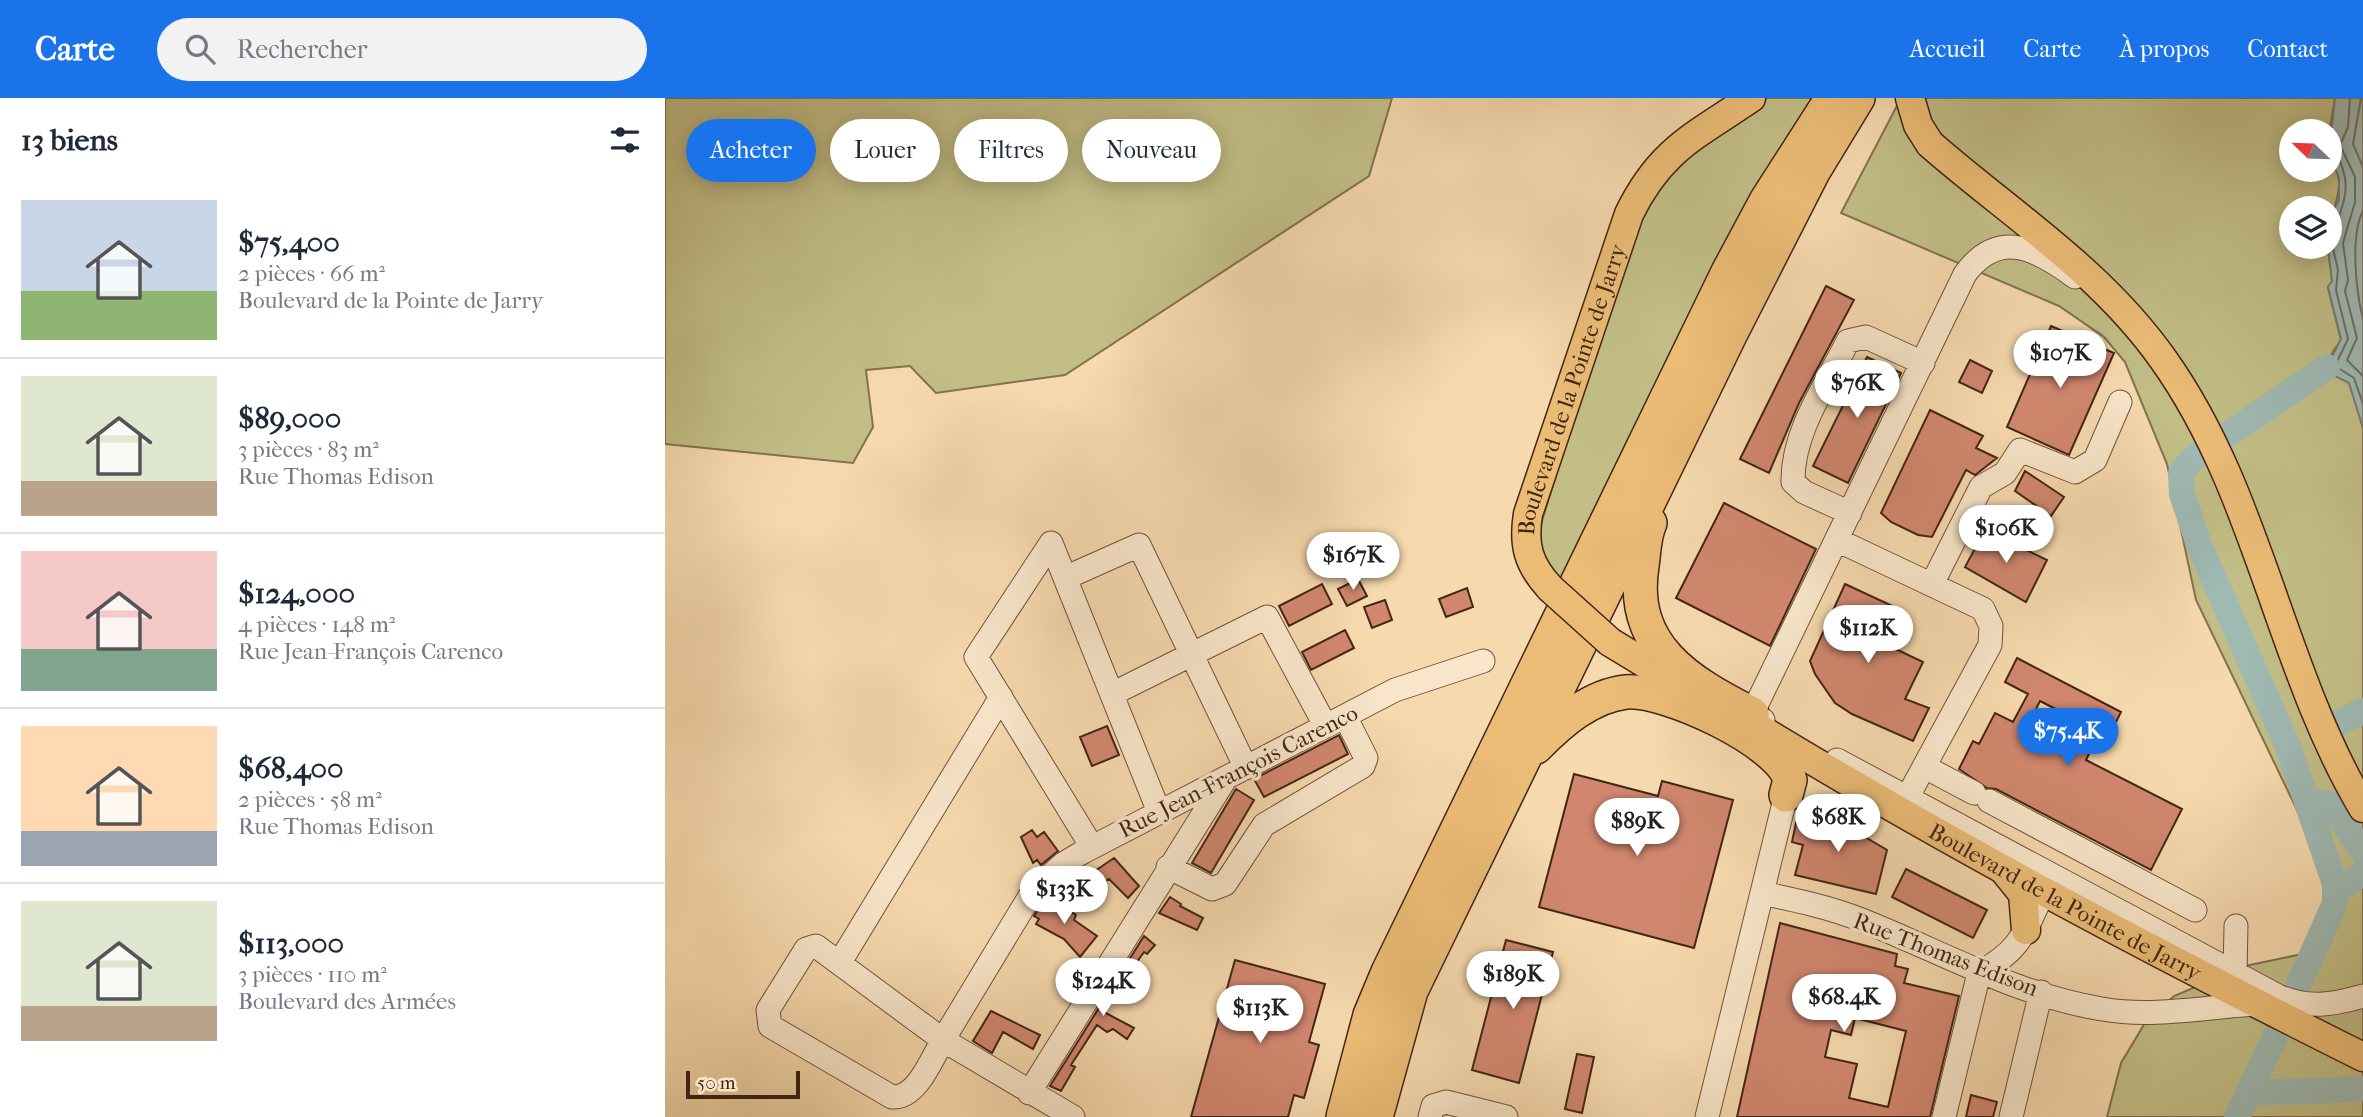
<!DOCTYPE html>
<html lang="fr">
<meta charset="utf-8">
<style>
body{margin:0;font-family:"IM FELL French Canon",serif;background:#f2f2f3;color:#1f2937;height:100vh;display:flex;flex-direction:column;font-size:26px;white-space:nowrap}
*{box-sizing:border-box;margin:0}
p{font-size:23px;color:#747a83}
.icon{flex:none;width:38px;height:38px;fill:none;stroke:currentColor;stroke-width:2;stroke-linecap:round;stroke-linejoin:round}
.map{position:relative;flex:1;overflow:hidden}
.side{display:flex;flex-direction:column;background:#fff;width:665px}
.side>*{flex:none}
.hud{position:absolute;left:21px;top:21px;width:665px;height:63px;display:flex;gap:14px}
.needle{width:46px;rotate:293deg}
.fabs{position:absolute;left:1614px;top:21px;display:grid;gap:14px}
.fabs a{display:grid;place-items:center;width:63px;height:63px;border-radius:50%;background:#fff;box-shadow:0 4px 18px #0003;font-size:35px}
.scale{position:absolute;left:21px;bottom:18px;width:114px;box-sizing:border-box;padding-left:7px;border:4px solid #432514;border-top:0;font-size:19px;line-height:24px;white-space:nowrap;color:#432514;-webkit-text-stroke:5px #f9e6ca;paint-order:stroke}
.price{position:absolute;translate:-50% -60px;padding:0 16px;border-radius:24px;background:#fff;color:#222;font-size:23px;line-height:46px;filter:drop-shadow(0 2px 4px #0008)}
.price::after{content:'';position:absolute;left:50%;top:42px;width:21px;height:16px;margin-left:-10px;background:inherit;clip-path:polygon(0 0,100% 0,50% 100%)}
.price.on{background:#1a73e8;color:#fff}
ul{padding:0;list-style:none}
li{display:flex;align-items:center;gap:21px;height:175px;padding:0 21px}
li+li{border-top:2px solid #e0e1e3}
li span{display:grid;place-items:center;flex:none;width:196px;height:140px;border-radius:0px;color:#555}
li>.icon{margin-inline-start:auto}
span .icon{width:84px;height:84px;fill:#fffc;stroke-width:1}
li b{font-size:30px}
h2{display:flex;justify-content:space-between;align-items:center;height:84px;padding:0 21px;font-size:30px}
.chip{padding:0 24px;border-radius:32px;background:#fff;box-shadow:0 4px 18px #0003;font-size:24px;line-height:63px}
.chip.on{background:#1a73e8;color:#fff}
header{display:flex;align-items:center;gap:42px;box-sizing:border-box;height:98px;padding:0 35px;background:#1a73e8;color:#fff}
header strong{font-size:33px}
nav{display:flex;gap:38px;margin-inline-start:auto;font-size:24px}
.search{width:490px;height:63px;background:#f2f2f3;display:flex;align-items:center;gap:18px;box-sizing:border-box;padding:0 24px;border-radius:38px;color:#747a83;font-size:26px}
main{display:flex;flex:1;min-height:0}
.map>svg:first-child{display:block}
.green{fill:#c2be86;stroke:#82724d;stroke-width:2}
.water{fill:#9fb9b3;stroke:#7a7e73;stroke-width:2}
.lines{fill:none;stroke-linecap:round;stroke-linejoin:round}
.shore{stroke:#716f64;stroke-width:2}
.river{stroke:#9fb9b3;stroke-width:26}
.building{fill:#d1876f;stroke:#432514;stroke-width:2;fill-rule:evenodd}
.minor-casing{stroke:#70523a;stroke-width:25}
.major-casing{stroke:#432514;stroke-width:31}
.highway-casing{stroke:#432514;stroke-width:36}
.minor{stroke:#f9e6ca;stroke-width:23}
.major{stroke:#ebbc76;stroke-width:28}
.highway{stroke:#ebbc76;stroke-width:33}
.major-bridge-casing{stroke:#432514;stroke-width:31;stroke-linecap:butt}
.major-bridge{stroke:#ebbc76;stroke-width:28}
.labels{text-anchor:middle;stroke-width:7;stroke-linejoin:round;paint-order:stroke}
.street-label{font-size:23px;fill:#432514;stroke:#f9e6ca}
</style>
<header>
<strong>Carte</strong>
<div class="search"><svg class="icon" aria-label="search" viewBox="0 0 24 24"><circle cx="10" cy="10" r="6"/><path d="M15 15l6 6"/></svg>Rechercher</div>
<nav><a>Accueil</a><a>Carte</a><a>À propos</a><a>Contact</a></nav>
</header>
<main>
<section class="side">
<h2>13 biens<svg class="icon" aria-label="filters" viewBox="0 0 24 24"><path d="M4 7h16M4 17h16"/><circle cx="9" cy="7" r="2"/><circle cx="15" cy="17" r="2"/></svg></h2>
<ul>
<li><span style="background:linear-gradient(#c9d6e8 65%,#8fb573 0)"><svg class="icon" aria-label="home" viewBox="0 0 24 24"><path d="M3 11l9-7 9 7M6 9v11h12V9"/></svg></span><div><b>$75,400</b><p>2 pièces · 66 m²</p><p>Boulevard de la Pointe de Jarry</p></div></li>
<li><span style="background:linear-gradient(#dfe7d0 75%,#b9a48a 0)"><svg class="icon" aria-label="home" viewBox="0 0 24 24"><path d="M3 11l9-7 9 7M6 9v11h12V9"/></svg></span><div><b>$89,000</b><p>3 pièces · 83 m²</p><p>Rue Thomas Edison</p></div></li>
<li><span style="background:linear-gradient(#f6c9c9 70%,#7fa58c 0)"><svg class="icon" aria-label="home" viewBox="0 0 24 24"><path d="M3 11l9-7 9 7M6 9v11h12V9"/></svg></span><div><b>$124,000</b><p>4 pièces · 148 m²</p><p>Rue Jean-François Carenco</p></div></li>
<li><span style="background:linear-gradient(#ffd9b3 75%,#9aa5b1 0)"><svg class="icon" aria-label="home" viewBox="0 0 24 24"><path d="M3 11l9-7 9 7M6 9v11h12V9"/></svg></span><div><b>$68,400</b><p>2 pièces · 58 m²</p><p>Rue Thomas Edison</p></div></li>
<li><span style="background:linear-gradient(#dfe7d0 75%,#b9a48a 0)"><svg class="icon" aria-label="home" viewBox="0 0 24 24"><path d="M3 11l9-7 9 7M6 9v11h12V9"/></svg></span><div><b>$113,000</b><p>3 pièces · 110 m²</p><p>Boulevard des Armées</p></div></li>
</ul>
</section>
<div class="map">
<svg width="1698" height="1019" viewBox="0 0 1698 1019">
<rect width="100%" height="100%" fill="#f6d9ad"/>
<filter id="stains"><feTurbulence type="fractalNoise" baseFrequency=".00286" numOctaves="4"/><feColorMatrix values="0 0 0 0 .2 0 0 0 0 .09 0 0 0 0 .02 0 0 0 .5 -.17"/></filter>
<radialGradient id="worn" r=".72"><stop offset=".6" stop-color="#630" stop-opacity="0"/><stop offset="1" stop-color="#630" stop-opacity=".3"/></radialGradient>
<path class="green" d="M0,0H727L704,78L400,277L271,295L245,268L201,272L208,329L188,365L0,346Z
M1102,0H1159L901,491L875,454L874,433L942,210L979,108L1014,59Z
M1236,0H1670L1664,36V33H1626V72H1664V56C1677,79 1676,88 1669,111C1666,122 1668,134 1664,146V110H1626V149H1663L1667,183L1663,190L1676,242L1667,255L1666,276L1684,284L1698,330V1019H1442L1456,965L1480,925L1509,898L1580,868L1637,856L1655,823L1665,788L1632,712L1531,502L1502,366L1460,264L1439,239L1394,208L1176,115Z"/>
<path class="water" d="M1670,0H1698V330L1684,285L1666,276L1662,269L1676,241L1663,189L1667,183L1663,151L1667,136L1669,111L1674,102V80L1664,56Z"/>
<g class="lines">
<path class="shore" d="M1685,0L1683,29L1675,47L1690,79V104L1678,145L1683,182L1680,193L1692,240L1682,262L1698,278
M1696,0L1688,46L1698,69
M1664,55L1673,59C1682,78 1683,93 1676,112C1671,126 1678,129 1666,142L1673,172L1671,192L1683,241L1670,268L1689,280L1698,306
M1698,113C1685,137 1691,194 1698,221"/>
<path class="river" d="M1555,342L1662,269
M1540,352L1526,362L1516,375L1517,396L1534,447L1623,649L1670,786V805L1630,895
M1665,629L1698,613
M1642,703L1665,706L1698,754
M1671,793L1698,775
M1583,995L1698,991
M1572,1019L1613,932"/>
</g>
<path class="building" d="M1161,188L1189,202L1134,305L1104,375L1075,361Z
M1386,228L1449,255L1404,357L1342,329Z
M1202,259L1236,275L1183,385L1148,368Z
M1305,262L1327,273L1317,295L1294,284Z
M1265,312L1318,338L1311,350L1332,360L1310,377L1301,372L1267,439L1253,437L1226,424L1216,415Z
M1360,373L1399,399L1386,418L1350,393Z
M1059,405L1151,451L1105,548L1011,500Z
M1320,432L1382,462L1361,504L1300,469Z
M693,481L702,498L682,508L673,491Z
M657,486L667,506L624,528L614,508Z
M1180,486L1236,512L1220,546L1258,564L1240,601L1264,610L1248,643L1187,616L1170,605L1150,576L1145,563Z
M802,490L808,509L781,519L774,501Z
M720,502L727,522L707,530L699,509Z
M680,532L689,550L646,572L637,554Z
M1352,560L1456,614L1444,638L1435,633L1421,662L1517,711L1486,772L1331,691L1322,690L1294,671L1308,643L1314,646L1330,615L1348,624L1363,596L1340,584ZM1375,603L1416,624L1402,652L1361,631Z
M442,628L454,657L427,668L415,639Z
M674,637L683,656L599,699L589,681Z
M909,676L993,698L997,683L1068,702L1029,850L874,809Z
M571,691L589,702L546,775L527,765Z
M1154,712L1222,752L1211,796L1130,777L1138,747L1127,744L1131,725L1140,727L1143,717Z
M367,732L372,739L379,734L393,753L376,767L372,762L368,765L356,739Z
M449,760L474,788L463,800L444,781L415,800L408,788Z
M1241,771L1322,812L1308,840L1227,799Z
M505,799L516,806L515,808L538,820L532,832L494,815Z
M381,800L411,817L409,822L432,838L415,859L399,841L371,826L374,821L369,818Z
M1115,825L1232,856L1230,868L1243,871L1239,885L1294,898L1265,1019H1072ZM1190,920L1241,933L1223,1009L1184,1000L1192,966L1160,959L1166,932L1186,937Z
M479,838L490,847L482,856L479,854L437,913L469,930L462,941L448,931L442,934L432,927L406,967L410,969L396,993L385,988Z
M841,842L888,854L854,985L807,972Z
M570,862L660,886L644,944L654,947L639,1000L629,997L623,1019H526Z
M326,913L375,937L368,951L338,934L327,955L308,943Z
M912,956L929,959L917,1015L900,1011Z
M1306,997L1332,1004L1328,1019H1301Z"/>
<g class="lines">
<g class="minor-casing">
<path id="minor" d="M1185,415L1139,394L1128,384C1127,334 1161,287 1183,243L1201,239L1258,265
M1172,442L1318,511L1326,528L1325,547L1235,713
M400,480L474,447L581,670
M1267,486L1316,389L1340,375L1355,352L1410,374L1430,362L1455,304
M447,596L602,519L660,627
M1098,622L1087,616L1300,176C1334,130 1372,151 1410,179
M1172,662L1613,898C1643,911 1667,907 1698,898
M1260,669L1309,695
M1324,703L1530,812
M427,749L311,559L386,445L494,714
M503,769L547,791L560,786L599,727L698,668L701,660L680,618
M1097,795C1130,802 1163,809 1194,821C1275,853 1351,897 1437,911C1487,920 1541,909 1591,906
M151,848L278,942C267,960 252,1001 227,999L105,928L103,912L141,851Z
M175,864L336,599
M1570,875L1571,828
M364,995L559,683
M408,1019L278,942L368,793L398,766L418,754L730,592L818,563
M765,1019L768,1008L781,1004L841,1019
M1042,1019L1121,697
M1279,1019L1314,875C1356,852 1359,835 1379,793L1396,794
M1346,1019L1376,894"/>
</g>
<g class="major-casing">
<g id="major">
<path d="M1245,0L1253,27L1265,46C1345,116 1435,172 1498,261C1594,395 1614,569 1698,710"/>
<path id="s1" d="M885,490C863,466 858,447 863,416L964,116C995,52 1030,38 1086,0"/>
<path d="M945,544L1029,595"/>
<path id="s2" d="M1087,626C1285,747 1490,855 1698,959"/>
<path d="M1341,775L1358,796L1361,832"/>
</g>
</g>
<g class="highway-casing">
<path id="highway" d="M985,425C979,438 979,454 977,468C964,549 1024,584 1087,616
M871,649C895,625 925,598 961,594C999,590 1116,644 1125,682L1121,697
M678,1019L705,917L723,874L1063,174L1101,103L1167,0
M711,1019L746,893L1065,237L1148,74L1193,0"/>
</g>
<use href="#minor" class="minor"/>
<use href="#major" class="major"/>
<use href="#highway" class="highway"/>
<g class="major-bridge-casing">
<path id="major-bridge" d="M885,490L945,544"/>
</g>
<use href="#major-bridge" class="major-bridge"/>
</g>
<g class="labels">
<g class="street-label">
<text dy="8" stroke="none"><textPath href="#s1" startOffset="212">Boulevard de la Pointe de Jarry</textPath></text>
<text transform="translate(573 673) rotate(-27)" y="8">Rue Jean-François Carenco</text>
<text dy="8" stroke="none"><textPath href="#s2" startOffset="360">Boulevard de la Pointe de Jarry</textPath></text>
<text transform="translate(1281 856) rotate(21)" y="8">Rue Thomas Edison</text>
</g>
</g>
<rect width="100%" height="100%" filter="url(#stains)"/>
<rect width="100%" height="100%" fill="url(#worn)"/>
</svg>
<div class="fabs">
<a><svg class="needle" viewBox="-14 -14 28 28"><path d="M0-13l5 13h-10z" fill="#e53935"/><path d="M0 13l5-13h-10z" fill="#747a83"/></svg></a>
<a><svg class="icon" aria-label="layers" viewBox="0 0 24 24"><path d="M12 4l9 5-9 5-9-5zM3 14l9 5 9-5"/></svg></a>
</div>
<div class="scale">50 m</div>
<b class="price" style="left:1395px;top:292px">$107K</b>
<b class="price" style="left:1192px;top:322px">$76K</b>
<b class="price" style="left:1341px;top:467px">$106K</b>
<b class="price" style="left:688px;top:494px">$167K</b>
<b class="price" style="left:1203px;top:567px">$112K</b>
<b class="price on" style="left:1403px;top:670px">$75.4K</b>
<b class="price" style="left:1173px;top:756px">$68K</b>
<b class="price" style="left:972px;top:760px">$89K</b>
<b class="price" style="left:399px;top:828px">$133K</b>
<b class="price" style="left:848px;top:913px">$189K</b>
<b class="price" style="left:438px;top:920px">$124K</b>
<b class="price" style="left:1179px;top:936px">$68.4K</b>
<b class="price" style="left:595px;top:947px">$113K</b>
<div class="hud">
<a class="chip on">Acheter</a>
<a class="chip">Louer</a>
<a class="chip">Filtres</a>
<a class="chip">Nouveau</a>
</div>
</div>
</main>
